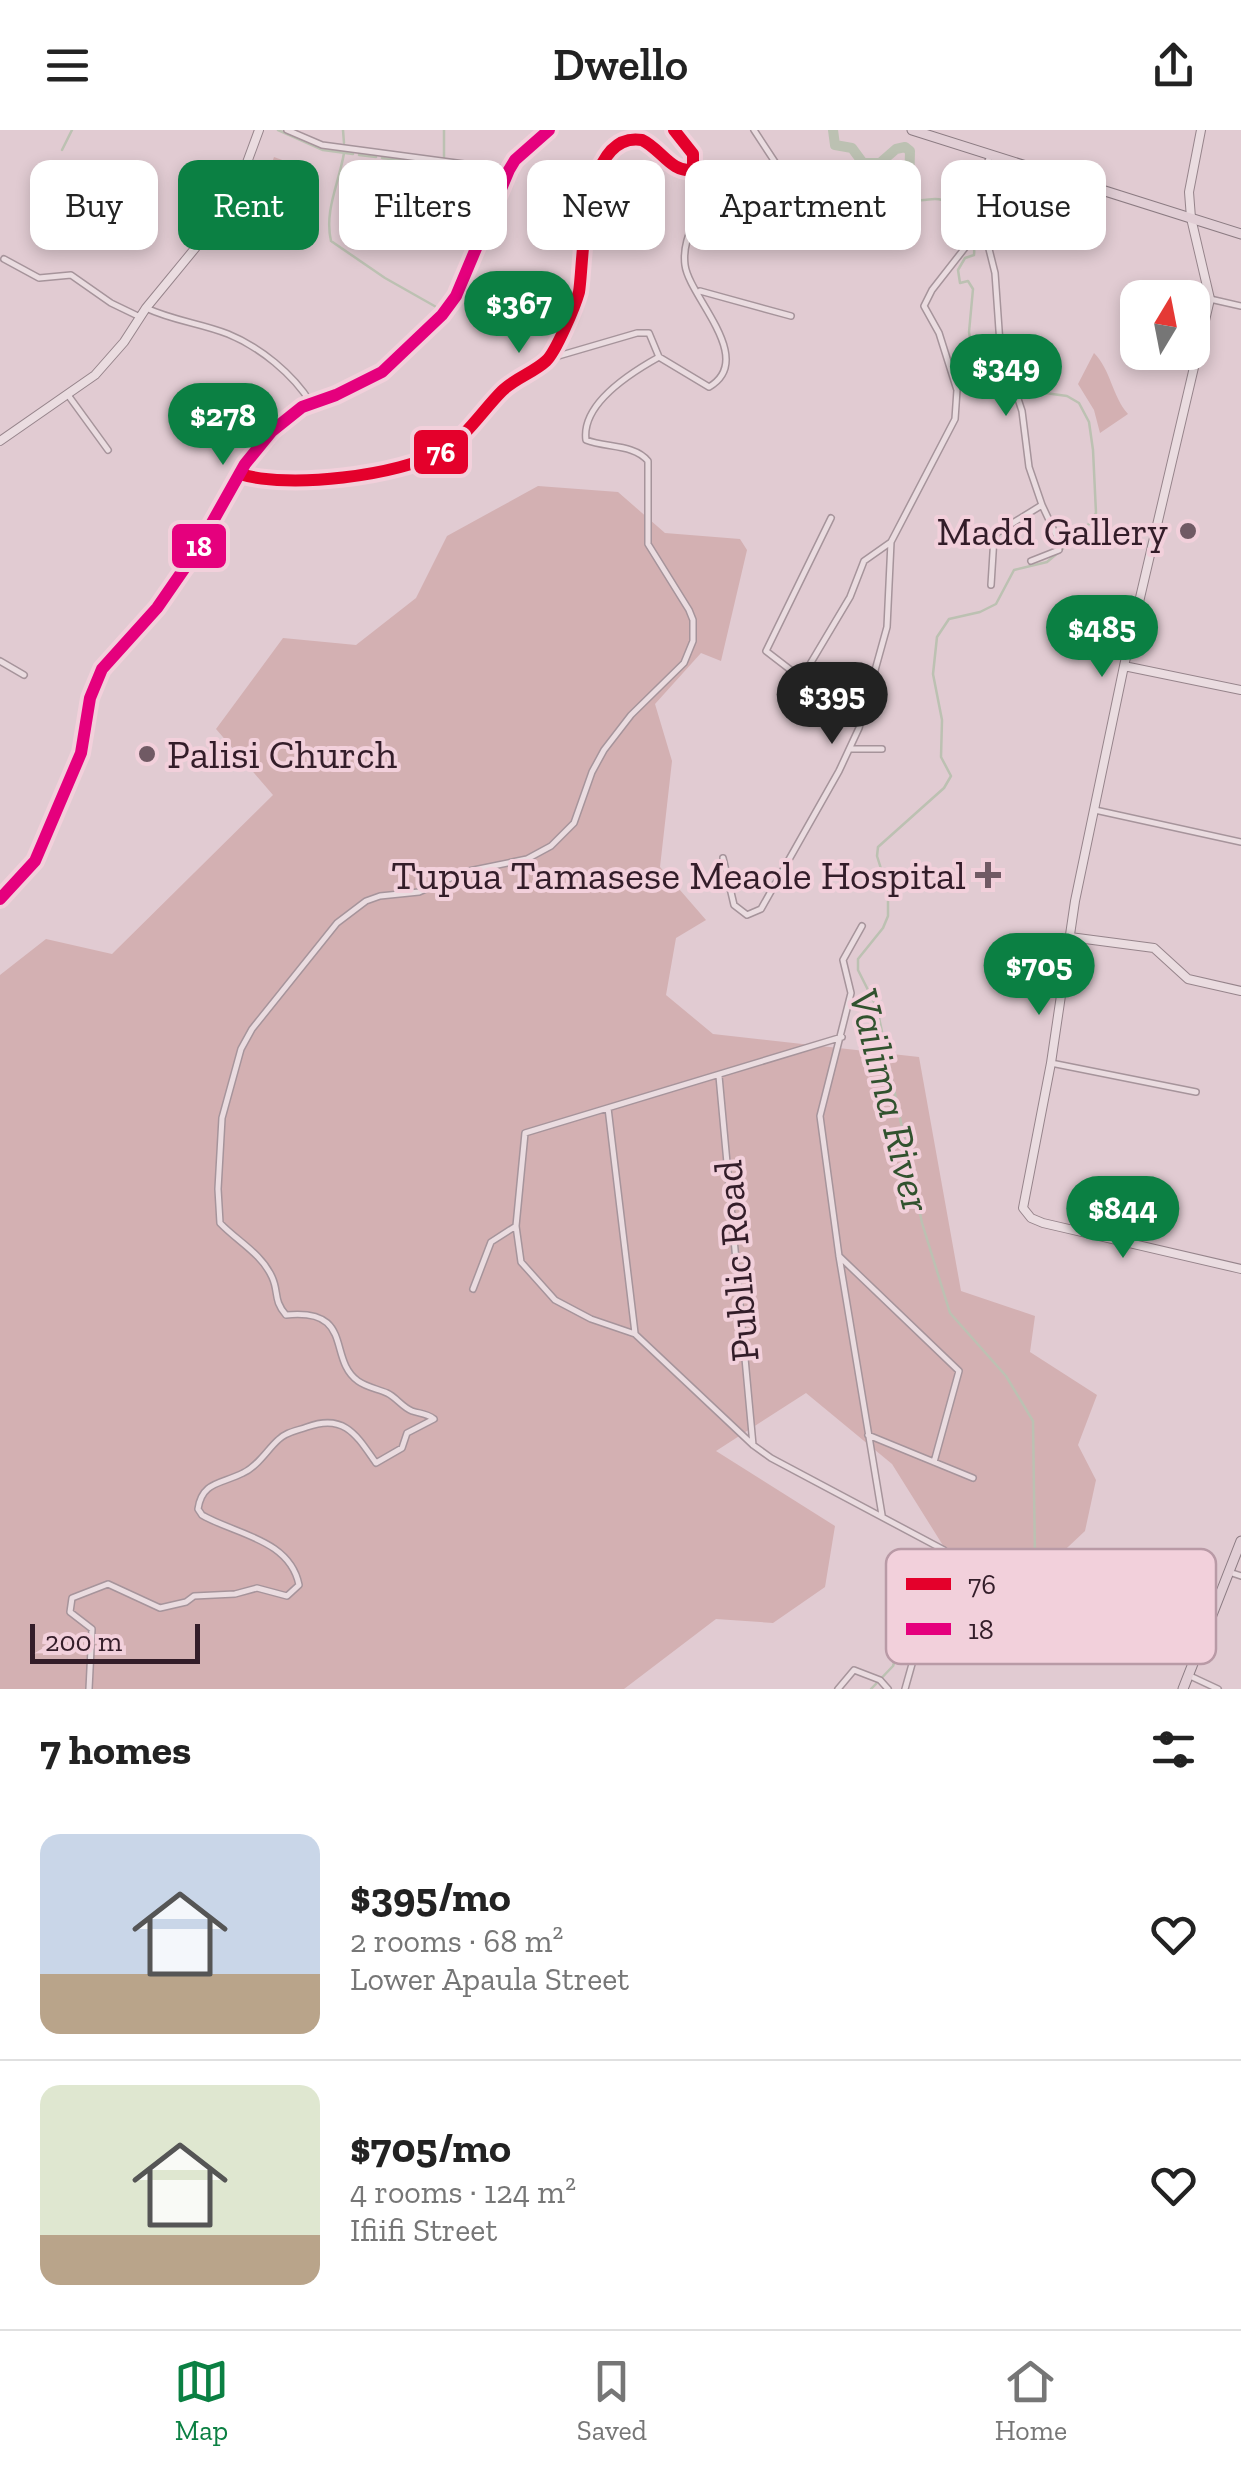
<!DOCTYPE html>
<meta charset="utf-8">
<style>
body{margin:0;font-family:"Zilla Slab",serif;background:#f6f6f6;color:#222;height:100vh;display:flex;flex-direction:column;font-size:38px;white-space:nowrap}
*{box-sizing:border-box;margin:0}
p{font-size:32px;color:#767676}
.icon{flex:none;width:55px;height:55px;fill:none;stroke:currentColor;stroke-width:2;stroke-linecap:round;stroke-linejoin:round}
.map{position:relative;height:1559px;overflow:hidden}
.sheet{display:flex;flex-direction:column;background:#fff;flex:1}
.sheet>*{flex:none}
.top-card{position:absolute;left:30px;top:30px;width:1182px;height:90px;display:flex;gap:20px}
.needle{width:65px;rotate:10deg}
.buttons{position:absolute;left:1120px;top:150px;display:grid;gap:20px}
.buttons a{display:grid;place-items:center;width:90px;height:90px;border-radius:20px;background:#fff;box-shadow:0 5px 15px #0003;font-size:50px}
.scale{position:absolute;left:30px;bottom:25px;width:170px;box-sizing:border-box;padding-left:10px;border:5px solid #331d29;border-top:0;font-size:28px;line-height:35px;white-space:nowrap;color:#331d29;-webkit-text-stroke:8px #f2d0db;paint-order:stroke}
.price{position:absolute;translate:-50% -85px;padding:0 22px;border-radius:35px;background:#0b8043;color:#fff;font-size:32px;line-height:65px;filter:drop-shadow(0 2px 5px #0008)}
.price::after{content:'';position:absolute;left:50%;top:60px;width:30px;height:22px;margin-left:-15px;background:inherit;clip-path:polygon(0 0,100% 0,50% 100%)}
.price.on{background:#222;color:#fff}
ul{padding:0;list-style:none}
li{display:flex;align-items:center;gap:30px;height:250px;padding:0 40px}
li+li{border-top:2px solid #e0e0e0}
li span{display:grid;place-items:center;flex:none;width:280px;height:200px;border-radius:20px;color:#555}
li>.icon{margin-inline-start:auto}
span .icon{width:120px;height:120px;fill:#fffc;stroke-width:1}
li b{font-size:42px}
h2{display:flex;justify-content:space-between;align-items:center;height:120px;padding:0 40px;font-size:42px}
.chip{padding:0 35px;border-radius:20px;background:#fff;box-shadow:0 5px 15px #0003;font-size:35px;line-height:90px}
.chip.on{background:#0b8043;color:#fff}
header{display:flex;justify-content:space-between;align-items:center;height:130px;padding:0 40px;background:#fff;font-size:45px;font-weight:600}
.dock{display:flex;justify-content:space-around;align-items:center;height:140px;border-top:2px solid #e0e0e0;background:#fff;font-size:28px;color:#767676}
.dock a{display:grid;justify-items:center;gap:5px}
.dock .on{color:#0b8043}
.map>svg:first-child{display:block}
.green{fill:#d3b0b2}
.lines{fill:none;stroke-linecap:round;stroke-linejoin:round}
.stream{stroke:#bcc1b2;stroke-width:2.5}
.river{stroke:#bcc1b2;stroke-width:10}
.street-casing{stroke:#a6949b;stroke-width:8}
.secondary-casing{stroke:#96848b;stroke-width:10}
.primary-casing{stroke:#8b7b82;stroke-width:11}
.street{stroke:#eadce0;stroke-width:5}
.secondary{stroke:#eadce0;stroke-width:8}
.primary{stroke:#e1ced5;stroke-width:9}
.bus-1-casing{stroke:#f2d0db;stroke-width:20}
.bus-2-casing{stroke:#f2d0db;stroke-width:20}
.bus-1{stroke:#e4002b;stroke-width:12}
.bus-2{stroke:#e5007d;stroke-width:12}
.poi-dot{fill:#705a64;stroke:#f2d0db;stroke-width:4}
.labels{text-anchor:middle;stroke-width:8;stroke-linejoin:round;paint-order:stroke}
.poi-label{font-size:40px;fill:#331d29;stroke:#f2d0db;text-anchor:end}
.street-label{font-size:40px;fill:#331d29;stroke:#f2d0db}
.water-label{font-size:42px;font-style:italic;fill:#31522e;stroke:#f2d0db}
.key{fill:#f2d0db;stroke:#b99aa6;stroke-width:2.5}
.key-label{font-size:28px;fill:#331d29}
.line-badge{stroke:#f2d0db;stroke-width:4}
.badge-label{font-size:28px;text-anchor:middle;font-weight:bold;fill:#fff}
</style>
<header><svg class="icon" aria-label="menu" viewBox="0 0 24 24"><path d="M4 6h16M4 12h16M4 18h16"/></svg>Dwello<svg class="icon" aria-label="share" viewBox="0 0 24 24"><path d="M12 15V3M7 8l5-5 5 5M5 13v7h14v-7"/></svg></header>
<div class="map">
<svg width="1241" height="1559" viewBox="0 0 1241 1559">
<rect width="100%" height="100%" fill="#e1cbd2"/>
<path class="green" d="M274,27L318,43L292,118L248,102Z
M1094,223C1111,240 1112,266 1128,284L1100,303L1094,280L1078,254Z
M538,356L618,362L665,403L740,409L747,420L721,531L701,523L655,574L672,631L660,737L706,790L676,808L666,865L713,904L919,927L961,1161L1035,1186L1030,1222L1097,1265L1078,1315L1096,1350L1085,1401L1052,1432L1015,1459L959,1441L892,1334L806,1263L716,1321L835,1396L825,1457L773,1493L716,1489L624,1559H0V845L46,809L112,824L273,665L216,599L283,508L356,515L416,468L447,406Z"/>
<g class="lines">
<path class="stream" d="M278,0L323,20L353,24
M343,0L344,13
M444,0V27
M62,20L72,0
M344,23C339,53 324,81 331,111L385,148L438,178
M359,25L376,27
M382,28L408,31
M414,32L473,39
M445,37L439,62L447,89
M479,40L501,43
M432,42L434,39L443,38
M401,81L416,54L426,45
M871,1559L893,1536L927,1437L976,1428H1035L1033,1291L1006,1246L950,1183L922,1093L877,878L858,840V829L883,798L888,786V761L877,726L878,717L944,658L951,646L941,627L942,590L933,544L937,507L949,489L980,482L996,474L1014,440L1047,432L1084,401L1096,383L1093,320L1089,292L1079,273L1067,266L1016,259L982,236L973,226L969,202L973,159L968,151L960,153L958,140L965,128L974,125C976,106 961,78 942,70C934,67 927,71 918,70"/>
<path class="river" d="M833,0L835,15L852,18L863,33H880L896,19L905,17L910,21L909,60"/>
<g class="street-casing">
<path id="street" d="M287,0L322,15L509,40
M990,26L977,60L978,75L995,143L1000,214L1022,281L1029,337L1042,375L998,402L994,407L991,455
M4,129L39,148L71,145L111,173L140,187
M700,161L791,186
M1210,169L1241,176
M146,178C174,191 200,193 228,204C260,217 293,244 311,273
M659,227L709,257C757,229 689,167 685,135C683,119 688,102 697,89C728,67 739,109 777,105L799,74L796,64L754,0
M68,265L108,320
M240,344C288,359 399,346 443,321C466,307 483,280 502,261C515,248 533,243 546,231C556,222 575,176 579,162C584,133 581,0 642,10C661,19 671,43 693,40V24L674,0
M1031,431L1059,420L1056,405L1042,375
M0,531L24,545
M801,548L766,521L831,388
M791,566L850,467L864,431L891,412L955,289L957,260L939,203L924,176L932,160L982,96
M851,619H882
M1095,680L1241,712
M723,728L734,775L747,785L761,779L839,641L859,598L887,497L891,412
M0,769L35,731L81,623L90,568L102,539L157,478L195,423L245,334L272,301L302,277L336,265L382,242L442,185L456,166L509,40L515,30L549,0
M862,796L843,830L851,863L820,986L839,1126L882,1385
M842,907L525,1003L516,1096L521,1132L555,1170L591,1189L635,1204L753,1315L771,1328L944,1420L905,1559
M1051,933L1196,962
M719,946L753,1315
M608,978L635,1203
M839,1126L959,1241L934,1332
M473,1159L491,1112L516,1096
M868,1305L973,1348
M1229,1442L1241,1446
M1188,1545L1218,1559
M89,1559L92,1499L70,1482L72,1468L108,1454L160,1478L186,1472L194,1466L235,1464L257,1458L287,1466L299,1455C290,1409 234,1404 202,1385L198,1379C202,1351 222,1354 243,1343C257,1337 267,1320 278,1310C286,1302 296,1301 307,1297C345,1283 357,1306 376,1333L402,1318L407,1303L434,1289C426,1283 421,1284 412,1281C402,1277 396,1267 387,1263C378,1259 366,1257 358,1251C327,1229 355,1178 286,1185C273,1170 279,1162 272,1147C261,1123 237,1111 220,1093L218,1059L222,988L241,919L252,899L337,793L366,771L380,766L419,762L464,742L527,729L551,716L574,693L592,642L604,620L631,585L684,533L693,511V490L689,480L648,414V331C634,314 606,318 586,310C581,273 632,242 659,227L649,203H637L548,229
M838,1559L854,1540L880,1550L888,1559"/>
</g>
<g class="secondary-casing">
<path id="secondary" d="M1201,0L1189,62L1191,88L1210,169L1124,536L1075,771L1051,933L1023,1078L1031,1088L1043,1093L1241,1139
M0,311L95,245L124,212L146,178L215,94L245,38L259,0
M1124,536L1241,560
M1070,807L1154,818L1188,849L1241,861"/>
</g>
<g class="primary-casing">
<path id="primary" d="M912,0L1241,104
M1183,1559L1241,1411"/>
</g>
<use href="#street" class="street"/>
<use href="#secondary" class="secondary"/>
<use href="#primary" class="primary"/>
<g class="bus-1-casing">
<path id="bus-1" d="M240,344C288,359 399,346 443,321C466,307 483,280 502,261C515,248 533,243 546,231C556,222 575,176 579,162C584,133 581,0 642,10C661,19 671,43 693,40V24L674,0"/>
</g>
<g class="bus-2-casing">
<path id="bus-2" d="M0,769L35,731L81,623L90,568L102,539L157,478L195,423L245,334L272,301L302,277L336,265L382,242L442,185L456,166L509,40L515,30L549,0"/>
</g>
<use href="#bus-1" class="bus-1"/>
<use href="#bus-2" class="bus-2"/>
</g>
<g class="poi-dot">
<circle cx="1188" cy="401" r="10"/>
<circle cx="147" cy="624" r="10"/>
<path d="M983 730h10v10h10v10h-10v10h-10v-10h-10v-10h10z"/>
</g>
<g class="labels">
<g class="poi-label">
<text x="1168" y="415">Madd Gallery</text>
<text x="167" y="638" text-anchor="start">Palisi Church</text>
<text x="966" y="759">Tupua Tamasese Meaole Hospital</text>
</g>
<g class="street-label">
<text transform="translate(736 1131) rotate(-95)" y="14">Public Road</text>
</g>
<g class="water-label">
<text transform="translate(891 970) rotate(76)" y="15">Vailima River</text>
</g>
</g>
<rect x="886" y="1419" width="330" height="115" rx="15" class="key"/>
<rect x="906" y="1448" width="45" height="12" fill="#e4002b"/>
<rect x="906" y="1493" width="45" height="12" fill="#e5007d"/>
<g class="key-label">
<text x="968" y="1464">76</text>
<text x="968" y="1509">18</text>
</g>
<g class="line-badge">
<rect x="412" y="298" width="58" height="48" rx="10" fill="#e4002b"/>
<rect x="170" y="392" width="58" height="48" rx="10" fill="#e5007d"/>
</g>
<g class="badge-label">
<text x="441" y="332">76</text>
<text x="199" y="426">18</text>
</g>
</svg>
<div class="buttons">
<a><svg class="needle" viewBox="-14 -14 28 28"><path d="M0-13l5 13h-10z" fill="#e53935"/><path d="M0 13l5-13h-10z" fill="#767676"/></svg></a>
</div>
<div class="scale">200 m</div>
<b class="price" style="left:519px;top:226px">$367</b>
<b class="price" style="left:1006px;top:289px">$349</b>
<b class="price" style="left:223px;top:338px">$278</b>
<b class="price" style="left:1102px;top:550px">$485</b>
<b class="price on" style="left:832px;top:617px">$395</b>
<b class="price" style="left:1039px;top:888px">$705</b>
<b class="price" style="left:1123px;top:1131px">$844</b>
<div class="top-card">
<a class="chip">Buy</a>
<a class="chip on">Rent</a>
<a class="chip">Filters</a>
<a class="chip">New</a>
<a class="chip">Apartment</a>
<a class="chip">House</a>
</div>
</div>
<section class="sheet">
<h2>7 homes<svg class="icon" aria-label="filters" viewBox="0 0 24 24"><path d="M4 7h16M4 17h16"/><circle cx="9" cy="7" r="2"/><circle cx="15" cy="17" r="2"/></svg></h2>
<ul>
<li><span style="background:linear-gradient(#c9d6e8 70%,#b9a48a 0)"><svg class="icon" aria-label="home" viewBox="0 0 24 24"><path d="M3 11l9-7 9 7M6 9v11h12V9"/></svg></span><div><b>$395/mo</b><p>2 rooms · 68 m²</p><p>Lower Apaula Street</p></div><svg class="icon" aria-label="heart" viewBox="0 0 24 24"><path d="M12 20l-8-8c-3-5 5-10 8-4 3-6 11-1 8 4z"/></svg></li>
<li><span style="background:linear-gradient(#dfe7d0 75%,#b9a48a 0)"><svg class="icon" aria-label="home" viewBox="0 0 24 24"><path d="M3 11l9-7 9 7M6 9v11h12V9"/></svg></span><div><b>$705/mo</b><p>4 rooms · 124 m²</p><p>Ifiifi Street</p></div><svg class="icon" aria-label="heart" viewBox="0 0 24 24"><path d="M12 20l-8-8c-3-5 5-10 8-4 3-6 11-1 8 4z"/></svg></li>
</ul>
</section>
<nav class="dock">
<a class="on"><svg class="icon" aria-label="map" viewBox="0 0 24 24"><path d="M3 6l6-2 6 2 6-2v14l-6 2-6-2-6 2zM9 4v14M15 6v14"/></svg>Map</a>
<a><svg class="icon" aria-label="saved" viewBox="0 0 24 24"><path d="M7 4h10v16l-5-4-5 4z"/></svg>Saved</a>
<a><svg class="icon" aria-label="home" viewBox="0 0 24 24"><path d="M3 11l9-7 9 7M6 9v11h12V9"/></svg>Home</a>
</nav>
